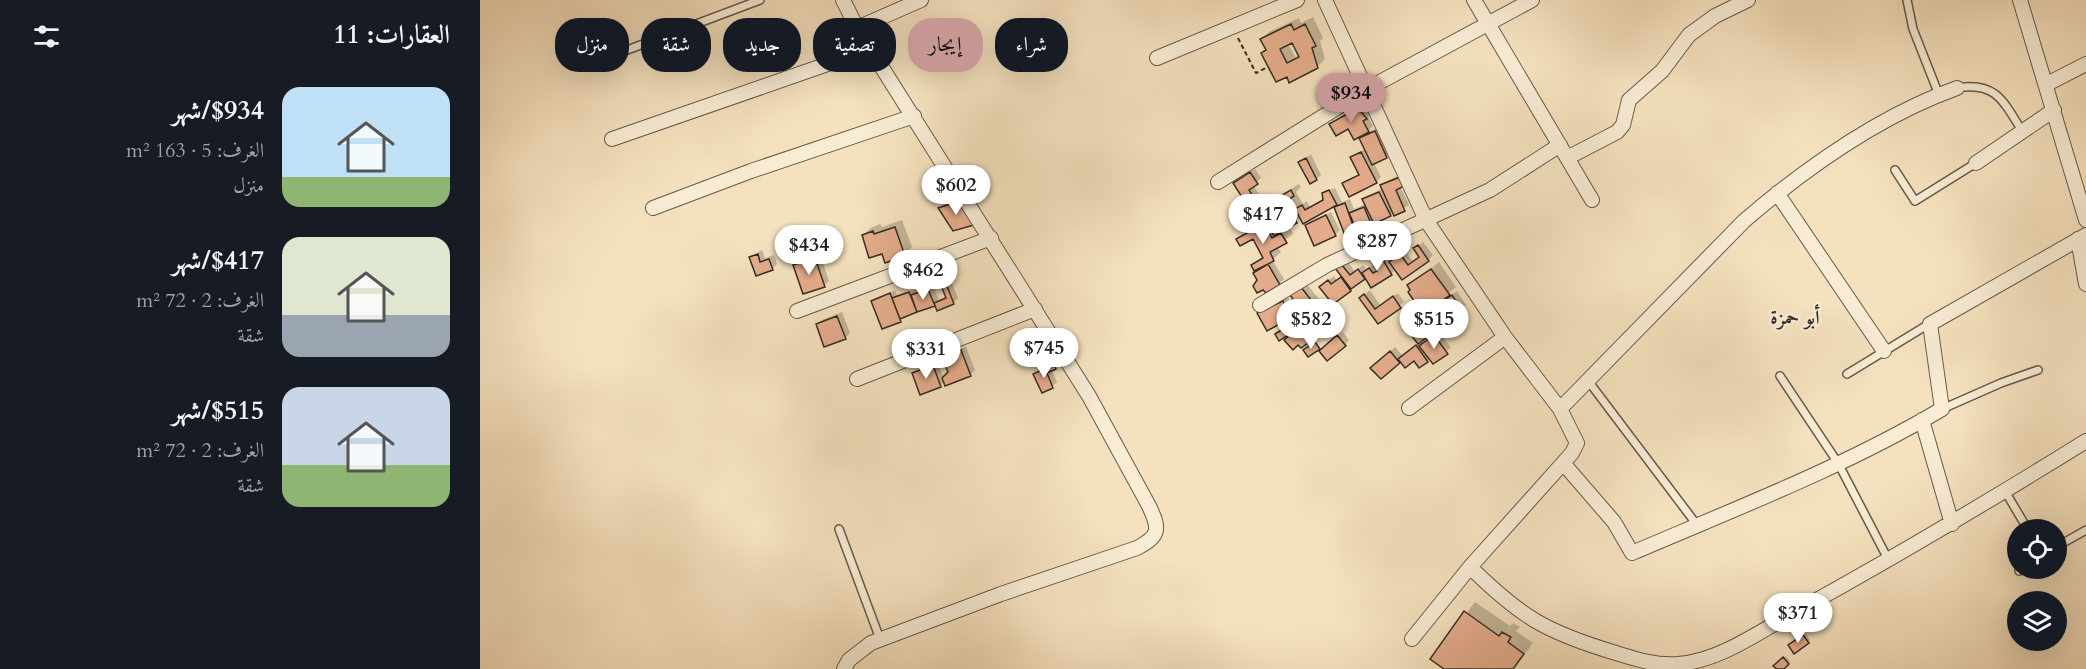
<!DOCTYPE html>
<html lang="ar">
<meta charset="utf-8">
<style>
body{margin:0;font-family:Cardo,Amiri,serif;background:#20242c;color:#f1f3f6;direction:rtl;height:100vh;display:flex;flex-direction:column;font-size:22px;white-space:nowrap}
*{box-sizing:border-box;margin:0}
p{font-size:20px;color:#9ea1a6}
.icon{flex:none;width:33px;height:33px;fill:none;stroke:currentColor;stroke-width:2;stroke-linecap:round;stroke-linejoin:round}
.map{position:relative;flex:1;overflow:hidden;direction:ltr}
.panel{display:flex;flex-direction:column;background:#171b24;width:480px}
.panel>*{flex:none}
.guide{position:absolute;left:18px;top:18px;width:570px;height:54px;direction:rtl;display:flex;gap:12px}
.controls{position:absolute;left:1527px;top:519px;display:grid;gap:12px}
.controls a{display:grid;place-items:center;width:60px;height:60px;border-radius:50%;background:#171b24;box-shadow:0 6px 24px #0002;font-size:30px}
.price{position:absolute;translate:-50% -51px;padding:0 14px;border-radius:21px;background:#fff;color:#222;font-size:20px;line-height:39px;filter:drop-shadow(0 2px 3px #0008)}
.price::after{content:'';position:absolute;left:50%;top:36px;width:18px;height:14px;margin-left:-9px;background:inherit;clip-path:polygon(0 0,100% 0,50% 100%)}
.price.current{background:#c59692;color:#111}
ul{padding:0;list-style:none}
li{display:flex;align-items:center;gap:18px;height:150px;padding:0 30px}
li span{display:grid;place-items:center;flex:none;width:168px;height:120px;border-radius:18px;color:#555}
li>.icon{margin-inline-start:auto}
span .icon{width:72px;height:72px;fill:#fffc;stroke-width:1}
li b{font-size:26px}
h2{display:flex;justify-content:space-between;align-items:center;height:72px;padding:0 30px;font-size:26px}
.chip{padding:0 21px;border-radius:24px;background:#171b24;box-shadow:0 6px 24px #0002;font-size:21px;line-height:54px}
.chip.current{background:#c59692;color:#111}
main{display:flex;flex:1;min-height:0}
.map>svg:first-child{display:block}
.shadow{fill:#0003;fill-rule:evenodd}
.building{fill:#e6ad8c;stroke:#352c23;stroke-width:1.5;fill-rule:evenodd}
.lines{fill:none;stroke-linecap:round;stroke-linejoin:round}
.service-casing{stroke:#65594a;stroke-width:10}
.minor-casing{stroke:#65594a;stroke-width:16}
.path{stroke:#352c23;stroke-width:2;stroke-dasharray:4.5 3;stroke-linecap:butt}
.service{stroke:#f8ecd5;stroke-width:7}
.minor{stroke:#f8ecd5;stroke-width:14}
.labels{text-anchor:middle;stroke-width:4.5;stroke-linejoin:round;paint-order:stroke}
.neighbourhood-label{font-size:20px;font-weight:bold;fill:#352c23;stroke:#f8ecd5}
</style>
<main>
<div class="map">
<svg width="1606" height="669" viewBox="0 0 1606 669">
<rect width="100%" height="100%" fill="#f5e1be"/>
<filter id="stains"><feTurbulence type="fractalNoise" baseFrequency=".00333" numOctaves="4"/><feColorMatrix values="0 0 0 0 .2 0 0 0 0 .09 0 0 0 0 .02 0 0 0 .5 -.17"/></filter>
<radialGradient id="worn" r=".72"><stop offset=".6" stop-color="#630" stop-opacity="0"/><stop offset="1" stop-color="#630" stop-opacity=".3"/></radialGradient>
<path class="shadow" d="M833,17L843,38L840,41L845,59L837,67L810,81L782,39L789,32L819,18L821,23ZM813,41L820,55L815,57L808,43Z
M883,104L890,113L888,116L893,126L886,133L899,127L911,153L894,163L901,177L896,182L864,184L880,173L872,158L886,148L880,135L869,127L851,124Z
M831,154L841,175L837,179L820,162Z
M775,169L781,178L773,185L779,194L767,203L755,183Z
M925,173L920,186L929,205L897,221L899,227L894,232L870,244L855,204L821,217L809,226L813,234L797,246L801,252L792,260L804,279L799,284L779,280L775,273L781,267L772,265L783,256L774,237L758,239L784,222L786,224L789,223L785,216L795,207L792,202L800,195L819,184L821,187L816,192L823,204L827,201L830,207L844,199L843,194L846,191L855,188L862,202L870,199L874,209L886,204L883,199L903,188L902,186L907,181Z
M485,197L497,219L460,208L465,204Z
M851,212L860,230L855,235L826,225Z
M422,220L432,247L424,255L383,235L391,228L400,224L402,227Z
M943,242L953,255L948,260L916,269L911,274L886,276L855,300L846,282L854,276L857,281L863,276L857,268L867,260L875,272L883,265L886,269L895,264L892,261L905,251L911,261L925,251L933,261L940,256L935,249Z
M282,250L285,258L294,255L297,264L292,269L271,257Z
M340,254L349,281L344,285L315,265L320,261Z
M959,262L976,287L946,310L954,321L968,310L963,302L977,291L986,305L940,340L943,344L960,332L971,348L947,361H921L902,377L897,364L915,347L922,355L939,343L926,326L943,312L929,286Z
M470,278L478,298L473,303L455,302L426,315L420,321L393,301L415,290L417,295L453,285L459,300L467,296L462,284Z
M826,283L842,303L823,319L834,335L830,340L816,328L797,334L804,328L783,309L808,298L811,302L815,298L812,295Z
M890,290L900,305L918,293L924,302L898,322L881,298Z
M362,312L370,333L365,338L337,324L342,320Z
M863,332L869,340L865,345L845,346Z
M486,347L495,370L490,375L464,381L460,386L434,374L457,362L464,378L469,372L463,356L468,352Z
M579,361L580,363L572,370L577,382L572,386L555,374Z
M995,602L1030,626L1033,623L1040,627L1036,631L1053,643L1034,669H967L952,659Z
M1326,634L1330,640L1328,642L1312,643Z
M1305,656L1310,661L1299,669L1296,666Z"/>
<path class="building" d="M811,24L814,30L825,24L836,46L832,48L838,68L809,83L807,77L796,82L781,53L786,50L780,39ZM812,43L819,57L807,63L800,49Z
M878,108L887,119L883,121L889,132L874,140L868,129L856,136L849,124Z
M895,131L907,158L892,165L879,138Z
M881,152L897,183L869,197L862,183L879,175L870,157Z
M826,158L837,180L830,184L818,162Z
M770,172L778,184L769,190L775,200L767,205L753,183Z
M920,177L924,186L916,190L925,211L914,216L900,185Z
M811,190L814,196L809,199L817,213L813,215L817,223L794,236L783,215L795,209L790,202Z
M849,190L857,205L823,224L815,209L822,205L825,210L843,200L842,193Z
M899,192L911,216L894,224L882,199Z
M480,201L494,225L473,231L458,208Z
M865,203L879,242L869,246L854,207Z
M884,207L895,233L881,240L869,213Z
M846,215L856,236L834,246L825,225Z
M415,227L425,256L405,263L402,254L389,258L382,235L393,231L394,234Z
M786,227L792,238L801,233L807,243L790,252L794,261L774,271L771,265L783,258L773,239L760,246L756,239L776,228L778,231Z
M938,245L949,261L922,280L909,262L920,254L928,265L939,257L933,248Z
M278,254L280,262L289,259L293,270L276,276L269,257Z
M900,255L912,275L891,288L882,273L889,268L893,273L897,271L891,261Z
M335,258L345,287L323,294L313,265Z
M788,264L800,285L786,293L783,290L777,293L773,286L777,280L773,273Z
M861,264L870,275L878,269L885,279L871,289L855,268Z
M951,269L970,295L943,314L928,292L930,290L927,285Z
M861,277L871,291L856,302H851L839,287L848,280L851,284Z
M465,281L474,304L457,311L454,303L466,298L460,283Z
M821,287L838,309L820,323L808,308L811,305L809,302L813,299L810,295Z
M448,289L455,306L437,312L431,295Z
M429,292L437,312L420,319L412,298Z
M410,293L421,322L402,329L391,301Z
M884,294L895,309L913,296L921,308L898,324L879,298Z
M972,295L982,311L955,328L951,322L967,311L961,302Z
M803,301L812,317L787,331L777,313Z
M941,314L954,332L938,344L924,326Z
M357,316L366,339L344,347L336,324Z
M811,317L818,328L799,341L795,334L803,329L800,324Z
M819,327L831,341L821,348L818,345L813,350L804,340Z
M857,335L866,346L847,361L839,351Z
M954,335L968,354L953,364L939,346Z
M835,342L840,349L828,357L823,350Z
M936,345L948,362L939,368L934,361L925,368L918,359Z
M481,350L491,376L465,386L462,378L468,372L461,356Z
M910,351L920,363L901,379L890,368Z
M574,364L576,369L567,373L573,388L562,393L553,374Z
M453,365L461,387L440,395L432,373Z
M984,611L1019,636L1022,632L1031,637L1028,642L1044,654L1033,669H964L950,659Z
M1323,635L1329,643L1314,654L1308,645Z
M1303,657L1309,664L1304,669H1297L1293,666Z"/>
<g class="lines">
<g class="service-casing">
<path id="service" d="M1427,0L1433,29L1459,95
M110,64L280,0
M1477,88C1516,81 1524,102 1542,131
M1415,170L1435,201L1496,163
M1367,374L1449,324
M1300,376L1358,463L1409,561
M1109,382L1217,525
M1462,409L1521,383L1558,370
M1525,491L1548,530
M359,529L400,639
M1576,547L1606,530
M1539,571L1543,568"/>
</g>
<g class="minor-casing">
<path id="minor" d="M363,0L377,28L609,396L669,506C680,529 680,536 657,548L521,594L391,643L369,660L364,669
M845,0L946,220L1025,337L1080,409L1097,443L1092,453L990,567L932,639
M994,0L1112,200
M1540,0L1606,220
M377,28L441,0
M677,58L817,0
M1567,84L1606,64
M132,139L391,49
M1087,158L1137,132L1143,125L1149,100L1182,71L1209,35L1235,16L1268,0
M1496,163L1574,110
M738,182L887,89L1052,0
M1297,193L1404,351
M173,208L271,171L434,116
M1598,239L1606,284
M780,305L847,265L1010,190L1080,145
M317,311L511,238
M377,379L555,309
M929,408L1025,337
M1080,409L1264,221C1327,167 1399,116 1477,88
M1442,420L1472,524
M1083,463L1134,522L1152,553C1257,508 1364,467 1462,409L1450,324L1606,235
M990,567C1042,618 1066,632 1136,653C1155,659 1177,666 1198,664C1240,661 1280,631 1317,611C1415,557 1511,500 1606,441"/>
</g>
<path class="path" d="M758,38L776,73L788,67"/>
<use href="#service" class="service"/>
<use href="#minor" class="minor"/>
</g>
<g class="labels">
<g class="neighbourhood-label">
<text x="1315" y="324">أبو حمزة</text>
</g>
</g>
<rect width="100%" height="100%" filter="url(#stains)"/>
<rect width="100%" height="100%" fill="url(#worn)"/>
</svg>
<div class="controls">
<a><svg class="icon" aria-label="locate" viewBox="0 0 24 24"><circle cx="12" cy="12" r="6"/><path d="M12 2v4M12 18v4M2 12h4M18 12h4"/></svg></a>
<a><svg class="icon" aria-label="layers" viewBox="0 0 24 24"><path d="M12 4l9 5-9 5-9-5zM3 14l9 5 9-5"/></svg></a>
</div>
<b class="price current" style="left:871px;top:124px">$934</b>
<b class="price" style="left:476px;top:216px">$602</b>
<b class="price" style="left:783px;top:245px">$417</b>
<b class="price" style="left:897px;top:272px">$287</b>
<b class="price" style="left:329px;top:276px">$434</b>
<b class="price" style="left:443px;top:301px">$462</b>
<b class="price" style="left:831px;top:350px">$582</b>
<b class="price" style="left:954px;top:350px">$515</b>
<b class="price" style="left:564px;top:379px">$745</b>
<b class="price" style="left:446px;top:380px">$331</b>
<b class="price" style="left:1318px;top:644px">$371</b>
<div class="guide">
<a class="chip">شراء</a>
<a class="chip current">إيجار</a>
<a class="chip">تصفية</a>
<a class="chip">جديد</a>
<a class="chip">شقة</a>
<a class="chip">منزل</a>
</div>
</div>
<section class="panel">
<h2>العقارات: 11<svg class="icon" aria-label="filters" viewBox="0 0 24 24"><path d="M4 7h16M4 17h16"/><circle cx="9" cy="7" r="2"/><circle cx="15" cy="17" r="2"/></svg></h2>
<ul>
<li><span style="background:linear-gradient(#bfe0f5 75%,#8fb573 0)"><svg class="icon" aria-label="home" viewBox="0 0 24 24"><path d="M3 11l9-7 9 7M6 9v11h12V9"/></svg></span><div><b>$934/شهر</b><p>الغرف: 5 · 163 m²</p><p>منزل</p></div></li>
<li><span style="background:linear-gradient(#dfe7d0 65%,#9aa5b1 0)"><svg class="icon" aria-label="home" viewBox="0 0 24 24"><path d="M3 11l9-7 9 7M6 9v11h12V9"/></svg></span><div><b>$417/شهر</b><p>الغرف: 2 · 72 m²</p><p>شقة</p></div></li>
<li><span style="background:linear-gradient(#c9d6e8 65%,#8fb573 0)"><svg class="icon" aria-label="home" viewBox="0 0 24 24"><path d="M3 11l9-7 9 7M6 9v11h12V9"/></svg></span><div><b>$515/شهر</b><p>الغرف: 2 · 72 m²</p><p>شقة</p></div></li>
</ul>
</section>
</main>
